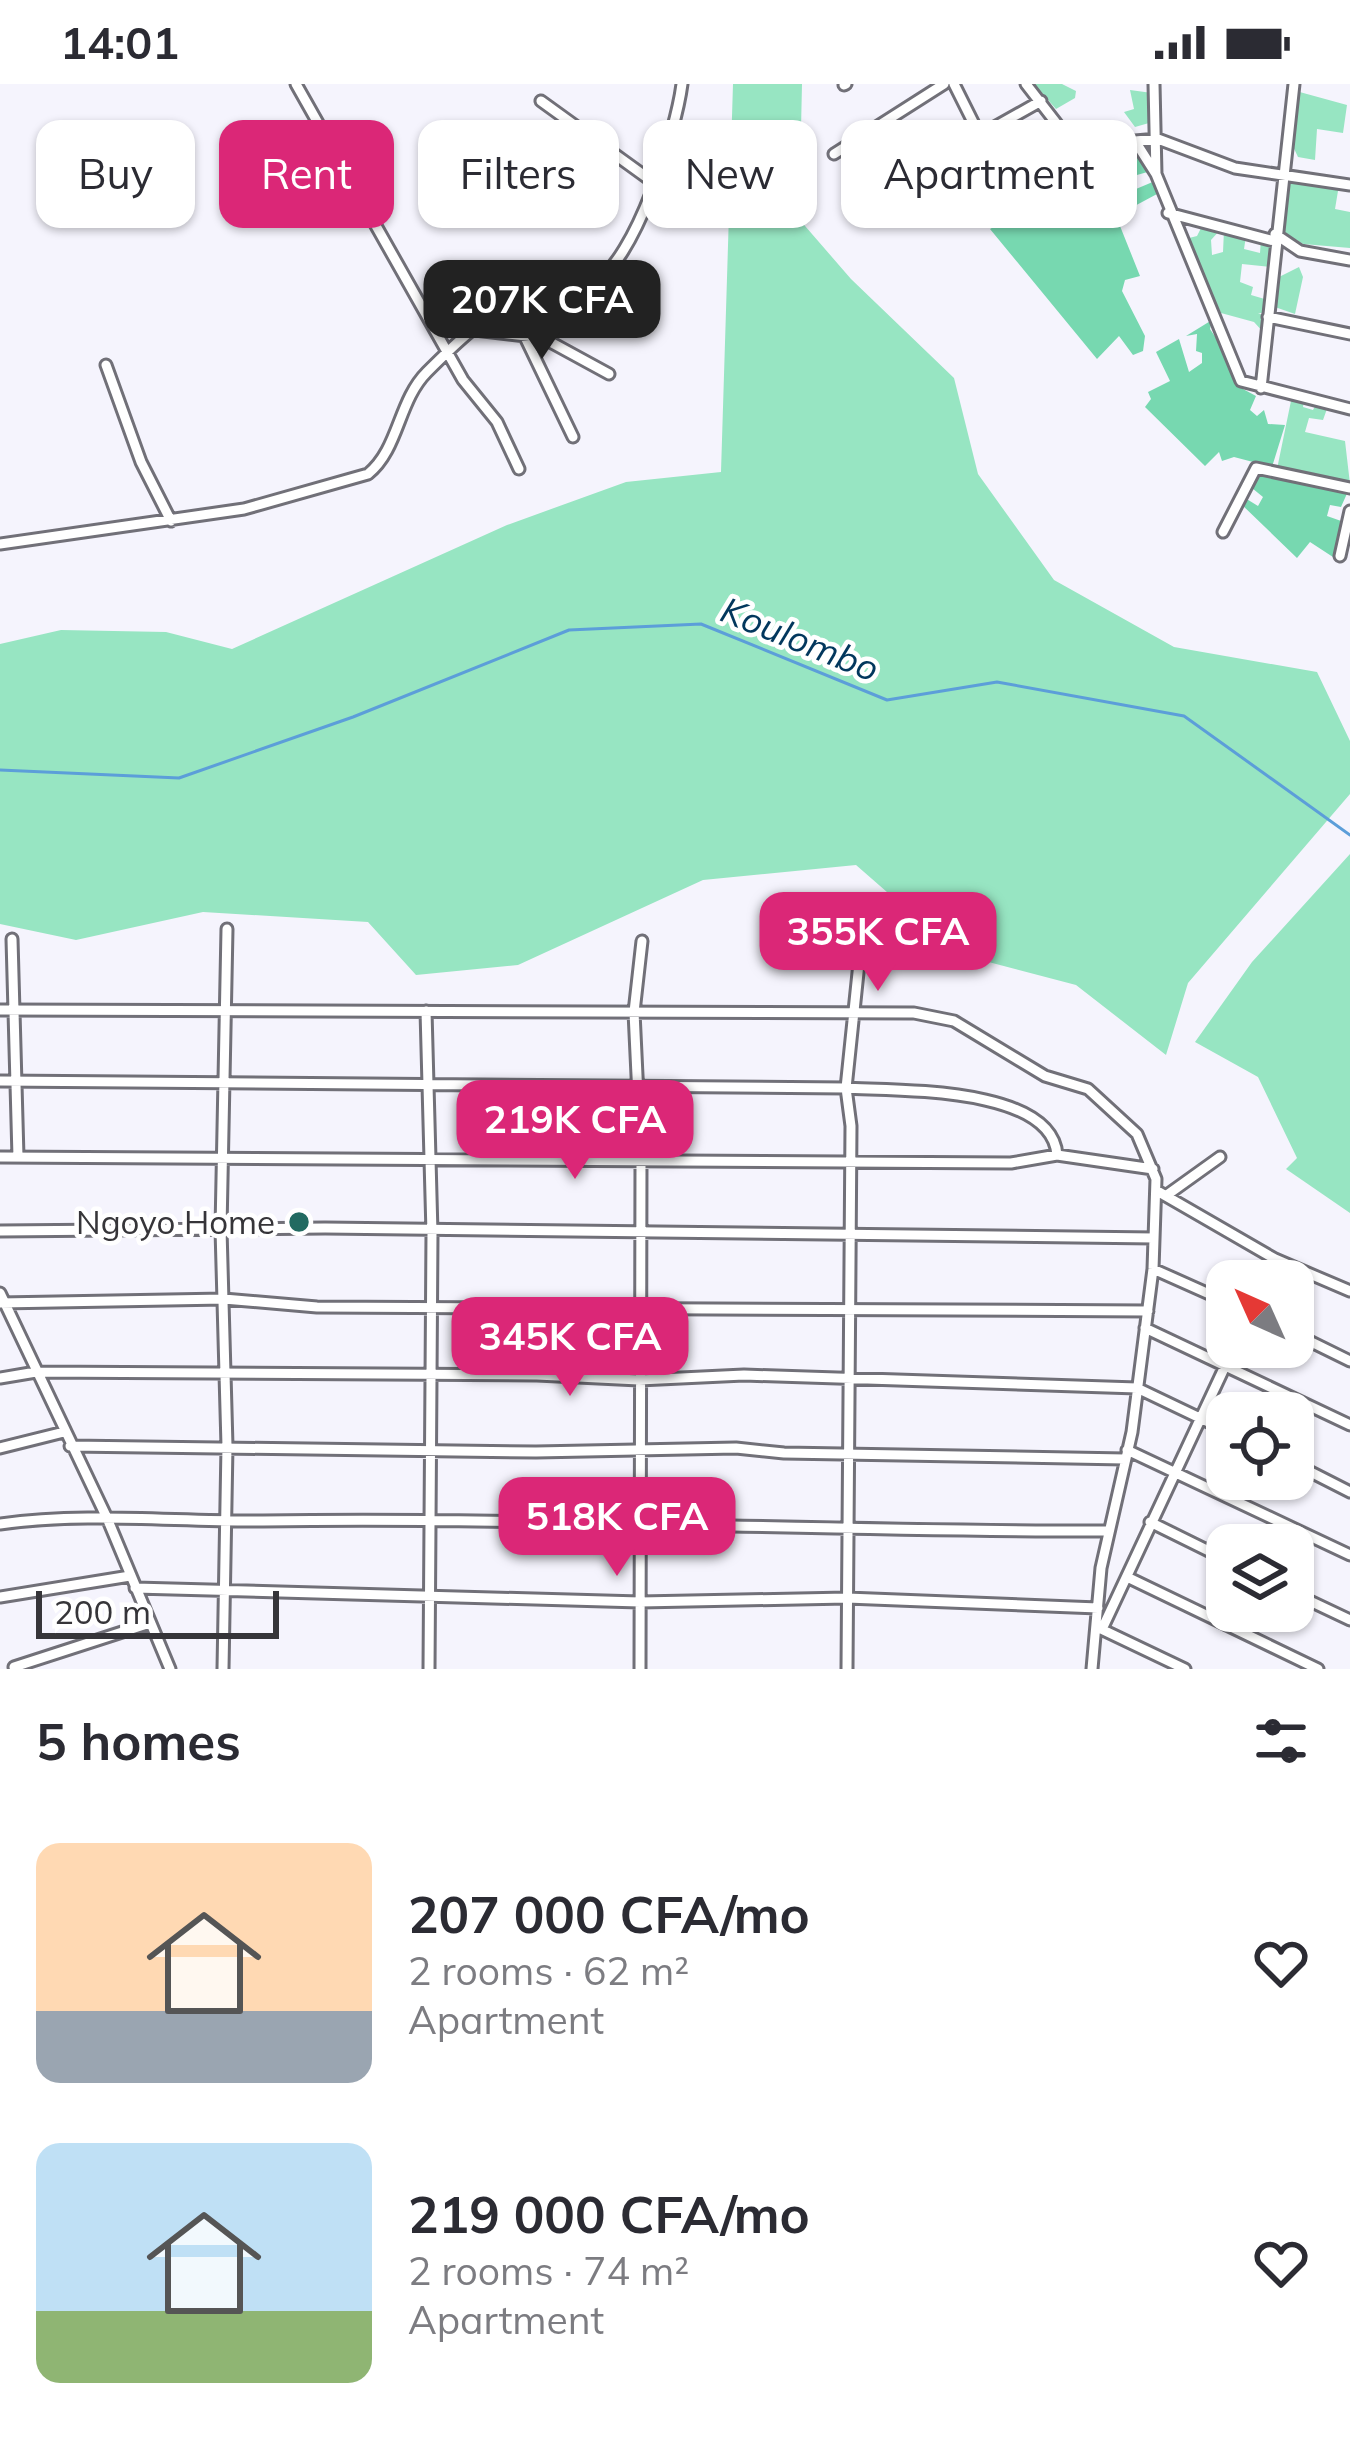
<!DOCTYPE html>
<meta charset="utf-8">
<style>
body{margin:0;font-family:Mulish,sans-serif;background:#f2f2f3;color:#2b2b33;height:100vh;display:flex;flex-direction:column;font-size:45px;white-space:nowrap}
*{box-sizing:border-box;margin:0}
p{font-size:39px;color:#7c7c81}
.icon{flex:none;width:66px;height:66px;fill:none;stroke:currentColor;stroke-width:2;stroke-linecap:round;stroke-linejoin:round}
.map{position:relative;height:1585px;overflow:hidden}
.panel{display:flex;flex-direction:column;background:#fff;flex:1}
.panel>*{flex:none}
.guide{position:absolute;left:36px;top:36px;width:1278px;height:108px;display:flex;gap:24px}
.needle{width:78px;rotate:315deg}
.controls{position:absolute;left:1206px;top:1176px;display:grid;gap:24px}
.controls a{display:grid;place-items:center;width:108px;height:108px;border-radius:24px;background:#fff;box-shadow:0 3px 9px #0004;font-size:60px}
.scale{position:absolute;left:36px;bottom:30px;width:243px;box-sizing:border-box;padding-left:12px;border:6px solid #363539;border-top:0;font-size:33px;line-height:42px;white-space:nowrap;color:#363539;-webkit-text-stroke:9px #fff;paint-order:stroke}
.price{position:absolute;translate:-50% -102px;padding:0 27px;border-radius:24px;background:#db2777;color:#fff;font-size:39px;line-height:78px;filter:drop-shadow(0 3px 6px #0008)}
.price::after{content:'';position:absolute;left:50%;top:72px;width:36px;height:27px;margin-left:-18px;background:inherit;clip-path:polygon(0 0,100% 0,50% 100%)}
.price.on{background:#222;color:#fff}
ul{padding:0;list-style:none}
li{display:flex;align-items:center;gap:36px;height:300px;padding:0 36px}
li span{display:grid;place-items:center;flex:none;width:336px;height:240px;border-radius:24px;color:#555}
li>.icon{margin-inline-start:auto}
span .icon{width:144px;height:144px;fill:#fffc;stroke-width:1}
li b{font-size:51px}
h2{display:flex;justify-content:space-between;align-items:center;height:144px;padding:0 36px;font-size:51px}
.pill{padding:0 42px;border-radius:24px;background:#fff;box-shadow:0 3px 9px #0004;font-size:42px;line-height:108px}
.pill.on{background:#db2777;color:#fff}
.status{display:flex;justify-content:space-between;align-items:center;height:84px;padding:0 60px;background:#fff;direction:ltr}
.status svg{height:33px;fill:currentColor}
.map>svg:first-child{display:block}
.green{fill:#97e5c2}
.forest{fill:#77d8b0}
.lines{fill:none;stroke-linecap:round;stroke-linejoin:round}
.stream{stroke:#5c9ed9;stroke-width:3}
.street-casing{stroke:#717078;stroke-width:15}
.street{stroke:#fff;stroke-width:9}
.poi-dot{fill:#226a61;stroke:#fff;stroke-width:4.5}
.labels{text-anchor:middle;stroke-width:9;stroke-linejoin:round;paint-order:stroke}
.poi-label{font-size:33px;fill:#363539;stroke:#fff;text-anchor:end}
.water-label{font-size:36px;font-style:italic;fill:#02375d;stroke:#fff}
</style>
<div class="status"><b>14:01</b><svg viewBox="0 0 49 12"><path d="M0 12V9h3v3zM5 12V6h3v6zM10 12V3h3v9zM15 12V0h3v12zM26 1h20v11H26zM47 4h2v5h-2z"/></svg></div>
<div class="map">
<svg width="1350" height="1585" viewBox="0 0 1350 1585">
<rect width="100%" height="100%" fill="#f5f4fd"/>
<path class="green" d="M733,0H802L799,135L851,195L954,294L978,390L1054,496L1174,563L1317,588L1350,657V710L1188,899L1166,971L1076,901L958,870L856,781L703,796L518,881L416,891L368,838L203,828L76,856L0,840V560L61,546L166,548L232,565L507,441L626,398L721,388Z
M1034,0H1062L1076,7L1075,14L1056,25Z
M1130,6L1152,9L1149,39L1135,43L1124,28L1134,25Z
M1296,7L1347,21L1343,49L1317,45L1315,76L1298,73L1289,54Z
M1284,91L1339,101L1335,125L1350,128V164L1303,160L1279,145Z
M1204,138L1220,146L1211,156L1212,171L1223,168L1224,146L1246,152L1244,165L1260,169L1261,155L1271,159V183L1242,180L1240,198L1253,203L1251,211L1268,216L1265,229H1258L1266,232L1264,249L1254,238L1221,229L1185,155L1197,152Z
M1299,183L1303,193L1295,230L1272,222L1275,195Z
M1291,317H1304L1303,323L1313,326L1316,320L1328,322L1323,336L1309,334L1305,348L1345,357L1350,400L1277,385Z
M1350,770V1129L1286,1085L1297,1074L1258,993L1195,958L1252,878Z"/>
<path class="forest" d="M1134,60L1151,87L1130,93L1136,105L1155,97L1157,110L1116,132L1140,192L1125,196L1122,207L1145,252L1143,267L1133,271L1119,252L1097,275L990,145Z
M1212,236L1210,245L1222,263L1227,262L1243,305L1256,312L1250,326L1257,332L1264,326L1268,340L1285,341L1272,383L1234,373L1222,377L1219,368L1205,382L1145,323L1151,315L1148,308L1170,297L1156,268L1179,255L1189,288L1202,279V269L1196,267L1197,250L1186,252Z
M1257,387L1349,405L1341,423L1330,421L1327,432L1344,438L1336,475L1310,458L1297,474L1239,418L1245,414L1258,422L1263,413L1247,400Z"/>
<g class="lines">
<path class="stream" d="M0,686L179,694L353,633L569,546L701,540L887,616L997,598L1184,632L1350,751"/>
<g class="street-casing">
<path id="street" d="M296,0L463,296L497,338L519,385
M954,0L980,52
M1026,0L1088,80
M1154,0L1156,90
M844,1L846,0
M541,17L653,98
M1135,57L1156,90L1241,297L1350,325
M834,70L944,0
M1061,96L1135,57L1158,55L1235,84L1350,101
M858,120L1041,17
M1168,129L1274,157
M1275,150L1300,167L1350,176
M1268,233L1350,250
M475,246L543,254L609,290
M524,251L573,353
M106,281L141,378L171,437
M1261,304L1294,0
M1223,448L1256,384L1350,404
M0,460L244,425L368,390C399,365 398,317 427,288C453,262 487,228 522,216C545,209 573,210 594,199C636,175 676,47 682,0
M1340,472L1350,427
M12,855L18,1073
M0,926L914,929L954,937L1045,992L1088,1005L1137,1050L1156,1095L1153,1185L1132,1348L1101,1484L1092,1585
M426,927L432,1149L429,1585
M0,997L846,1004C897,1007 1052,1002 1057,1071
M0,1073L1011,1079L1057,1071L1153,1085
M1159,1108L1275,1175L1350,1207
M1167,1111L1220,1073
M0,1147L325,1144L1154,1154
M1153,1185L1227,1218
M1265,1197L1275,1175
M0,1209L107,1434L170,1585
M0,1219L224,1215L317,1223L1148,1227
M1145,1244L1350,1341
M1293,1249L1350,1277
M0,1294L36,1288L537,1291L639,1296L744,1291L1137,1304L1227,1347
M70,1362L536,1368L736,1364L784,1369L1125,1375
M0,1364L64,1348
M1127,1366L1350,1471
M1293,1379L1350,1408
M1150,1438L1227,1476
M0,1440C88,1428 175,1438 263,1437C545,1433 827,1448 1109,1447
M1127,1493L1318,1585
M135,1504L640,1518L847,1514L1098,1524
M1293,1509L1350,1536
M0,1513L130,1492
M1103,1543L1234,1263
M1101,1545L1185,1585
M14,1583L150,1539
M223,1585L227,1362L221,1145L227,845
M640,1585L641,1076L634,928L642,857
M847,1585L851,1042L846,1004L859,879"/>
</g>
<use href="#street" class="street"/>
</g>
<circle class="poi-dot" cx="299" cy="1138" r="12"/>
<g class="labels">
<g class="poi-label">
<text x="275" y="1150">Ngoyo Home</text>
</g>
<g class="water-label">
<text transform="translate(800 555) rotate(22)" y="13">Koulombo</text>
</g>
</g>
</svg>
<div class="controls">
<a><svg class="needle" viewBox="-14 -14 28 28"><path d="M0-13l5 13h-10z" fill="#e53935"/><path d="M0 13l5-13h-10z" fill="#7c7c81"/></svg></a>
<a><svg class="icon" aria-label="locate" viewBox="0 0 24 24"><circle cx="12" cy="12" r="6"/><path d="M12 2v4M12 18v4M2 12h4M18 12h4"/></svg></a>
<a><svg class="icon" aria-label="layers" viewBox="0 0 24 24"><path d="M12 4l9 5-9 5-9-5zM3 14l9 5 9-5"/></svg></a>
</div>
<div class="scale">200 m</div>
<b class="price on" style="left:542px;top:278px">207K CFA</b>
<b class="price" style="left:878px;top:910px">355K CFA</b>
<b class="price" style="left:575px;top:1098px">219K CFA</b>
<b class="price" style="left:570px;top:1315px">345K CFA</b>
<b class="price" style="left:617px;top:1495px">518K CFA</b>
<div class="guide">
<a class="pill">Buy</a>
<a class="pill on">Rent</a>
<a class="pill">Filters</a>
<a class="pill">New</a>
<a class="pill">Apartment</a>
</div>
</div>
<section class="panel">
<h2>5 homes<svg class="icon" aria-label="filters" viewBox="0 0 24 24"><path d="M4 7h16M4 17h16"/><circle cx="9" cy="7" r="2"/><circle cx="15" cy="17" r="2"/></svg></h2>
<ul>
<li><span style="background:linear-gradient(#ffd9b3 70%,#9aa5b1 0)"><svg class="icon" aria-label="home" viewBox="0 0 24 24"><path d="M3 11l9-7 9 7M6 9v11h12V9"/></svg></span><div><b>207 000 CFA/mo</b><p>2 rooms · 62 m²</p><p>Apartment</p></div><svg class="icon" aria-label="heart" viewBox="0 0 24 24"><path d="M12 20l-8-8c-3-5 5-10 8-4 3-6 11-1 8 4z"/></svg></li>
<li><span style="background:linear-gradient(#bfe0f5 70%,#8fb573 0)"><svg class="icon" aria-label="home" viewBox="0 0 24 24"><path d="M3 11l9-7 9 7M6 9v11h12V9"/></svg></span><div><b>219 000 CFA/mo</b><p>2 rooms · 74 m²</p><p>Apartment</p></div><svg class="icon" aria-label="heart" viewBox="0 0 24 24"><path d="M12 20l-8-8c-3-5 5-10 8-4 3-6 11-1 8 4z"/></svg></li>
</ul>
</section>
